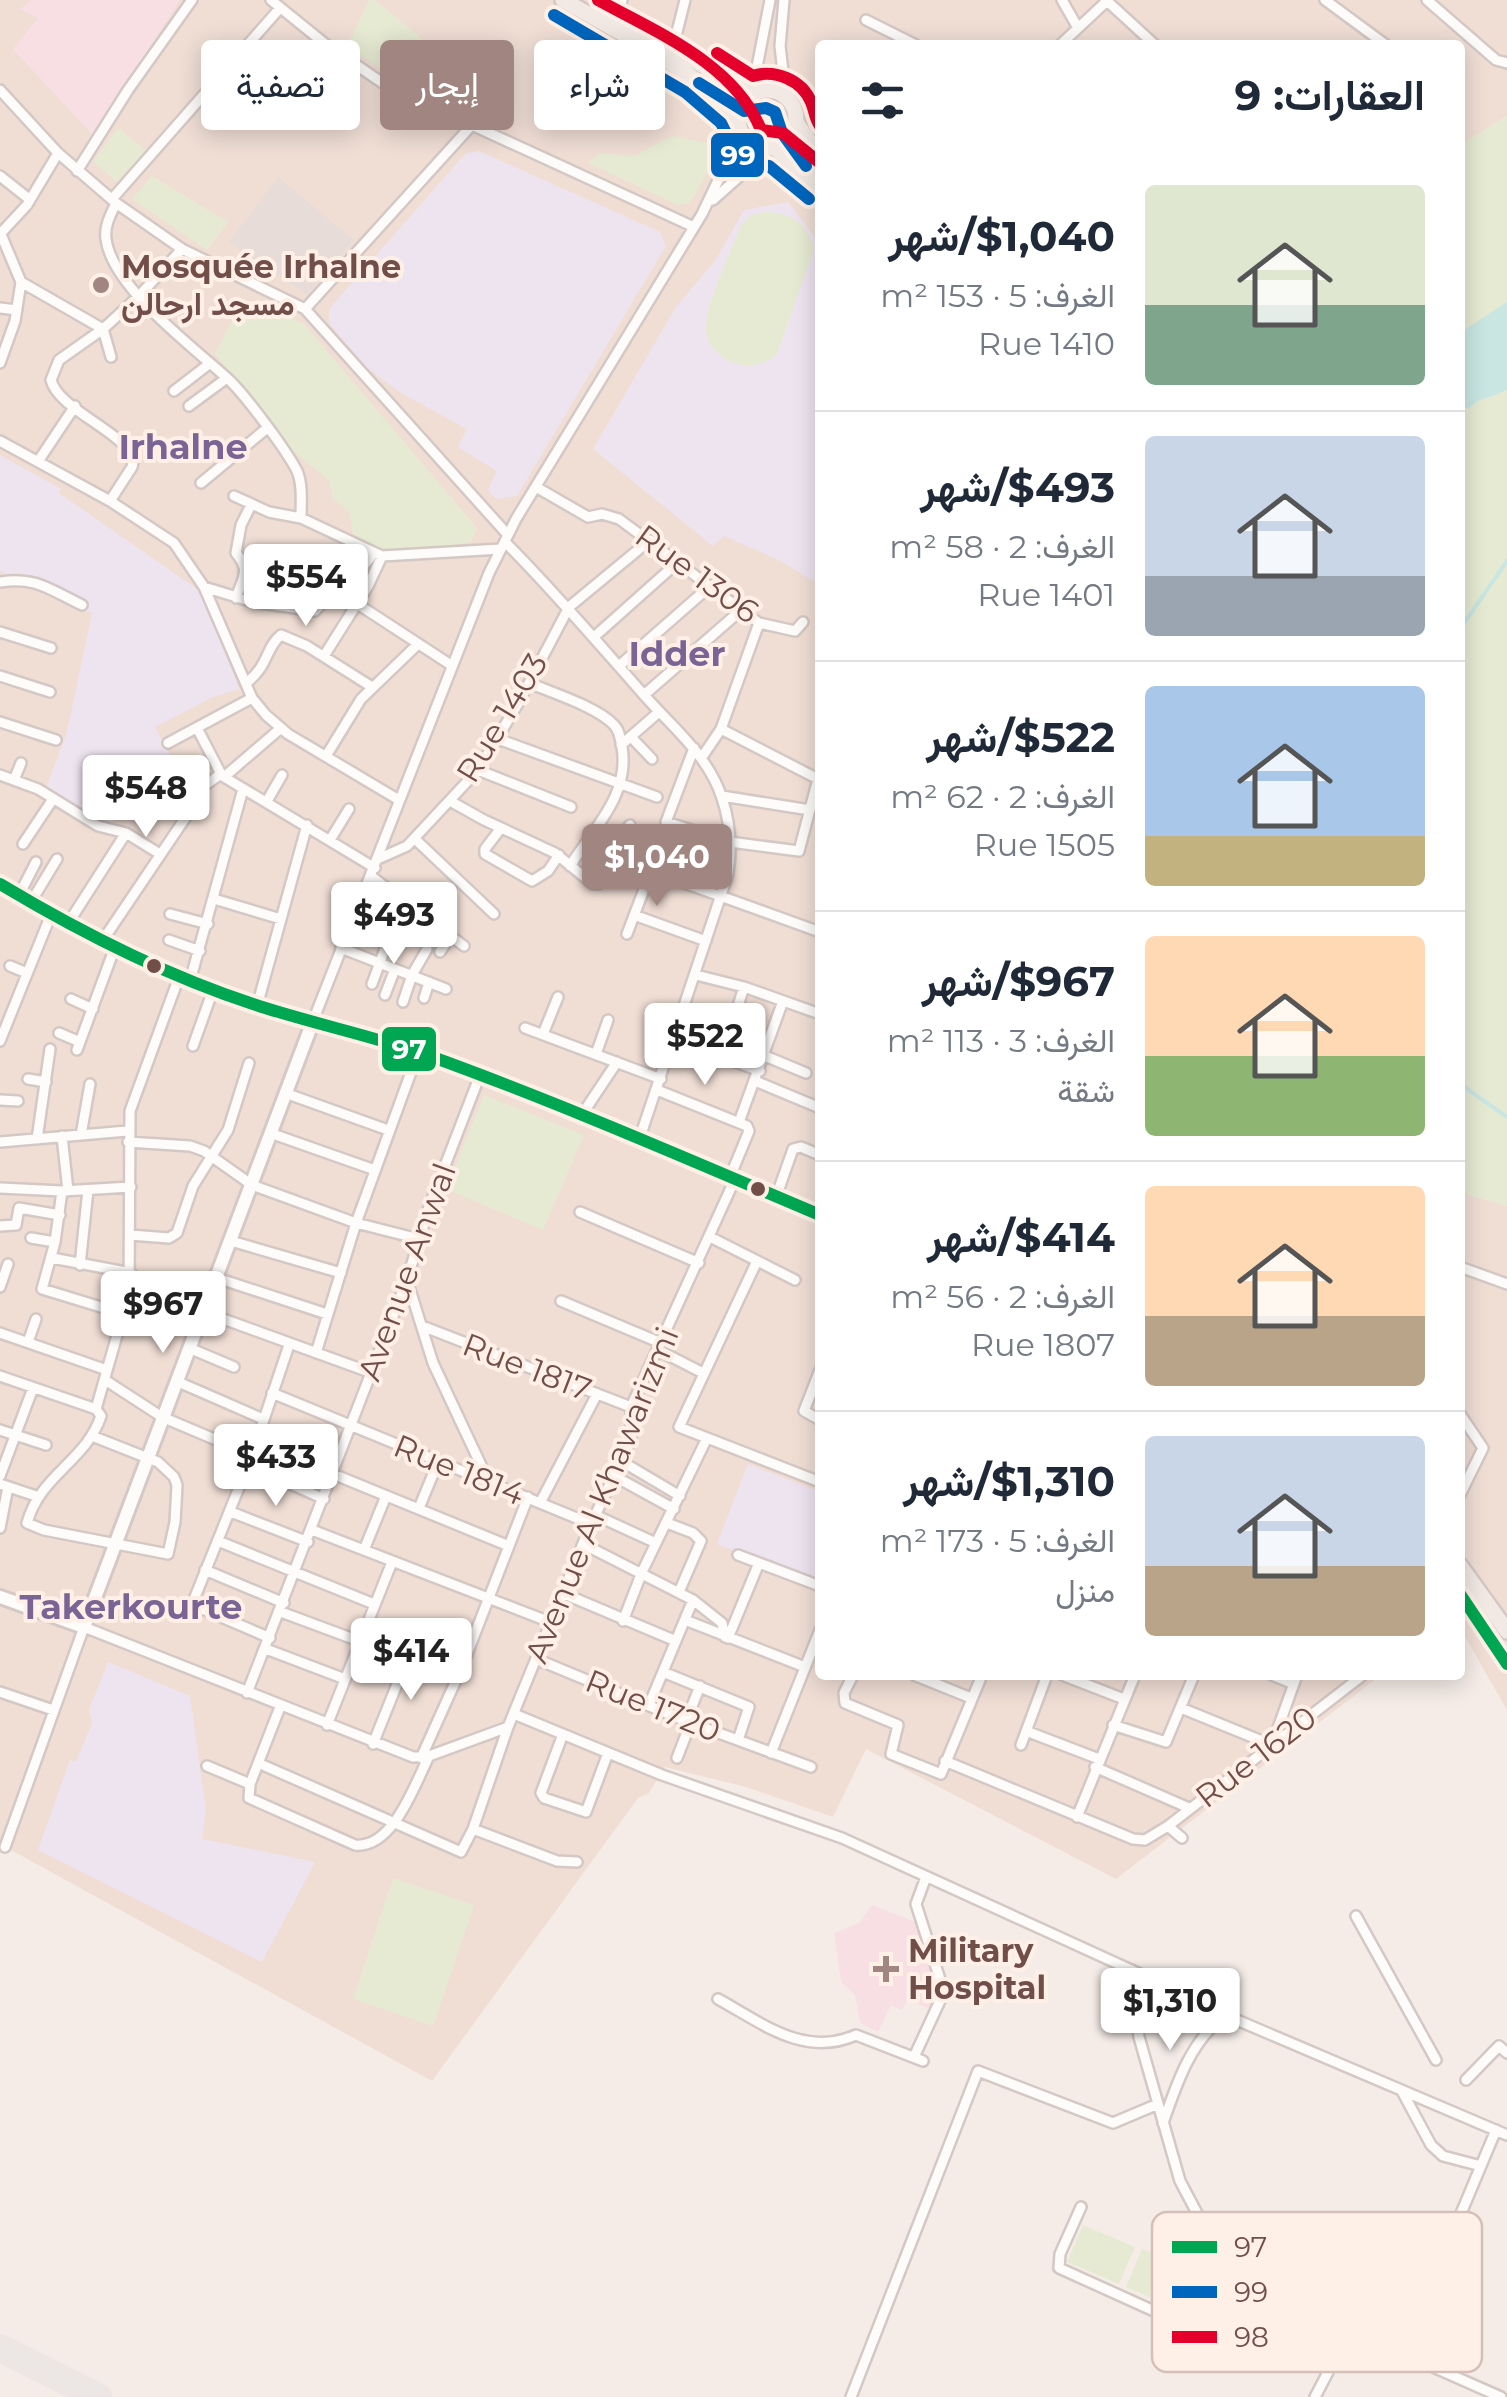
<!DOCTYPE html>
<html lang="ar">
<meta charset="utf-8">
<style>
body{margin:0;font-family:Montserrat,Vazirmatn,sans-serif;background:#f2f2f3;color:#1f2937;direction:rtl;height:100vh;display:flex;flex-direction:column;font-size:38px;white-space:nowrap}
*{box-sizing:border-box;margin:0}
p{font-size:32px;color:#747a83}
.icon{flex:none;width:55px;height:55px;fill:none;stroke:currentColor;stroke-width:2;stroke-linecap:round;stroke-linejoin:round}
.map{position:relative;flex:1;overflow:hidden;direction:ltr}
.details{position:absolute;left:815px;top:40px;width:650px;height:1640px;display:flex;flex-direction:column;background:#fff;border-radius:10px;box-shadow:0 5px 25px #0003;direction:rtl}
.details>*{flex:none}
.guide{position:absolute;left:30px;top:40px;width:635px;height:90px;direction:rtl;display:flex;gap:20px}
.price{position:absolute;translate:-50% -85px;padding:0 22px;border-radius:10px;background:#fff;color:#222;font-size:32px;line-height:65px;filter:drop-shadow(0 2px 5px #0008)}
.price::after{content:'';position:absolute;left:50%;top:60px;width:30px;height:22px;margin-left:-15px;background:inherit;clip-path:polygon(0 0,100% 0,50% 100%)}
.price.on{background:#a08580;color:#fff}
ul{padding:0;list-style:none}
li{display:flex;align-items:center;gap:30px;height:250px;padding:0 40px}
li+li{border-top:2px solid #e0e1e3}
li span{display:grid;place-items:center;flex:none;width:280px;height:200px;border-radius:10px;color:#555}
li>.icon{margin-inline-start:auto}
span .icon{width:120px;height:120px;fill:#fffc;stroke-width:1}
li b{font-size:42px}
h2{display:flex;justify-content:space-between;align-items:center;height:120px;padding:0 40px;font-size:42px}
.chip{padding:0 35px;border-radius:10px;background:#fff;box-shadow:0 5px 25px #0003;font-size:35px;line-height:90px}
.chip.on{background:#a08580;color:#fff}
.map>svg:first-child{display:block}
.residential{fill:#f0ded5}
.industrial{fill:#e8dcd8}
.education{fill:#eee4f0}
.medical{fill:#f7dfe4}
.green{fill:#e6ead2}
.water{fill:#c9e6e3}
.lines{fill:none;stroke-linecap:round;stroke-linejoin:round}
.stream{stroke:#c9e6e3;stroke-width:4}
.taxiway{stroke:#ece6e5;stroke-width:28}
.street-casing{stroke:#d4c8c4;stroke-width:14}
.secondary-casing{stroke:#d5c9c5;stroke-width:18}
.primary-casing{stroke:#d4c7c4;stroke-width:20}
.street{stroke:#fefcfb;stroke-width:9}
.secondary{stroke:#fefcfb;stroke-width:12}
.primary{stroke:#f2e9e4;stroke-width:15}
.bus-1-casing{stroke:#fff0e7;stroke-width:20}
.bus-2-casing{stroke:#fff0e7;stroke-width:20}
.bus-3-casing{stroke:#fff0e7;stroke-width:20}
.bus-1{stroke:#00a651;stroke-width:12}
.bus-2{stroke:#0065bd;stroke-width:12}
.bus-3{stroke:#e4002b;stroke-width:12}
.poi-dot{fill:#a08580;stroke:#fff0e7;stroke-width:4}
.bus-dot{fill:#724e49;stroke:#fff0e7;stroke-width:4}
.labels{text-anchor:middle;stroke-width:8;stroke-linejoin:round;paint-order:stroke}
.poi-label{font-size:32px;font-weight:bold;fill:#724e49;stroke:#fff0e7;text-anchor:start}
.street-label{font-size:32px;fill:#724e49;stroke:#fff0e7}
.neighbourhood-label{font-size:35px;font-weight:bold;fill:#7a6495;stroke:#fff0e7}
.key{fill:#fff0e7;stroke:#d5bfb8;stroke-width:2.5}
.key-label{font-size:28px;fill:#724e49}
.line-badge{stroke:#fff0e7;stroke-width:4}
.badge-label{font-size:28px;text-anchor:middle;font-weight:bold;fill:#fff}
</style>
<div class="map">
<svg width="1507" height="2397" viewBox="0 0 1507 2397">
<rect width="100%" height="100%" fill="#f5ece7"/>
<path class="residential" d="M0,0H1507V116L1460,146V45H820V1675H1381L1116,1879L866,1749L833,1817L746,1787L665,1767L649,1793L638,1798L432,2081L0,1844Z
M1460,1192L1507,1206V1710L1460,1628Z"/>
<path class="industrial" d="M278,177L354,240L307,295L229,242Z"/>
<path class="education" d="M479,151L660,232L666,246L517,496L496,499L488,490L497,471L458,447L467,429L401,393L366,367L329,323V309L466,153Z
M788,202L820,244V585L779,560L724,536L713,546L593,449L676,307L715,261L744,210Z
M0,455L61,489L59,493L201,592L239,689L213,697L155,727L187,787L105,825L45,791L67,732L92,613L0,571Z
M748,1464L820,1492V1584L717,1544Z
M108,1662L190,1696L206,1811L202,1839L315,1862L262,1962L38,1850L70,1760L76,1762L92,1723L89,1710Z"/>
<path class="medical" d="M31,0H180L93,135L13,49L38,18L20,9Z
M872,1905L916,1922L940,1992L932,2010L908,1999L902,2010L891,2005L878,2032L860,2023L855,1995L841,1982L834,1933L859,1923Z"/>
<path class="green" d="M369,0H375L487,93L473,114L397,78L347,47Z
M1507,116V1206L1460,1192V145Z
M118,128L148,152L120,185L93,161Z
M672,136L712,144L716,149V157L690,203L678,205L588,163L600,153L634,156Z
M152,176L228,222L207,250L132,199Z
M765,212C790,212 808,223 814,249L777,354C765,365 750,368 734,363C720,358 706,344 706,328C705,306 732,249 741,225L751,215Z
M269,307L304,324L477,528L471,542L398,554L379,552L353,534L349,512L333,498L329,480L288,447L215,354L235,315Z
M163,763L175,794L115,814L102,783Z
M484,1095L584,1135L543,1230L446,1189Z
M393,1878L474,1905L433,2026L353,1999Z
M1083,2225L1135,2247L1119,2284L1067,2262Z
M1142,2249L1168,2260L1152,2298L1126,2287Z"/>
<path class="water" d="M1507,302V390L1476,402L1469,408H1460V333Z"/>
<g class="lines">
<path class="stream" d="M1460,629L1507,561
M1460,1084L1507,1117"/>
<path class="taxiway" d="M0,2348L98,2397"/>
<g class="street-casing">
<path id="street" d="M271,0L324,43L387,86L694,227
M784,0L780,46L786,97
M1062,0L1078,28
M1325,0L1386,45
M1427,0L1496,60L1507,63
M1107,1L1155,45
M866,20L916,45
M617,22L622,0
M1060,45L1108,0
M673,48L685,0
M0,90L58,153L116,203L182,249L305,309L508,535
M756,92V72L770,0
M77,171L128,90L192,0
M0,176L29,199
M112,199L280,8
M713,200L770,149
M116,203C111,214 104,226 106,239C112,287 193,347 227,378C244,393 287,451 297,471C303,484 301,504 301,518
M0,232L21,282
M1,233L27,205L58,153
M21,282L103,329
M0,308L17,310
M305,309L471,126
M103,329L111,357
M0,363L15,321L21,282
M174,391L209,364
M189,406L227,378
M0,441L110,501L174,543L204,587L252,698L266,715L288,734L399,800
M39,460L75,406
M201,483L266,429
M536,487L588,517L602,514L619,519L759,623L795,631L803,622
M234,496L269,512L301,518L382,556L501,549
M110,501L132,467L134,457C116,428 58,408 51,380L59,360L103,329L139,296L182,249
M505,542C554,591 598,643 644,695C673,728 708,755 722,798C730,822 732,849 728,874L639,1140
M0,582C36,576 50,590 82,605
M204,587L253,602L315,611L328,597L337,599L374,553
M236,598C243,577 251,571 236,553L241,525L251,505
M356,603L451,665
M0,632L51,648
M594,637L678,562
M324,656L368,586L382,556
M619,666L709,587
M0,676L50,692
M246,683C269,666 265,648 281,635L307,646L372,687
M529,683C553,693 597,707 614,725C620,731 620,739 622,747C630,795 594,828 570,866
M644,695L740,611
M0,722L56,740
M197,728L221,774
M721,729L820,780
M631,737L652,759
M498,739L657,797
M168,743L252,698
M621,745L659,712
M694,748L666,822L730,842L799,851L818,779
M326,756L361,699L417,645
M702,757L721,729L759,623
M478,770L571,807
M0,775L38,789L98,826L126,833L160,854
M224,777L375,868
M14,780L21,763
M722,796L810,810
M267,801L282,775
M450,801L484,820L555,853L593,884H599L624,856
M501,828L485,849V854L532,881L548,871L559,855
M592,831L624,856L651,871L820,932
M415,839L494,914
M330,840L349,809
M23,844L53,799
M614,849L630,825
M380,858L407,846L478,770L519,702L569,607L650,540
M371,876L464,946
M19,895L36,862
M214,899L281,919
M31,902L57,859
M170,914L208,924
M634,915L706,941
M69,922L126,833
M627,934L651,871
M103,940L192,808L195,792L221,774L224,777L281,728
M169,940L200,951
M341,948L446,989
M440,952L451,935
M10,966L27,973
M696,975L744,987L820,1014
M190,981L243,789
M372,984L393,927L408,903
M744,987L723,1053L727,1059L760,1071
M385,995L395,969
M424,998L429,982
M71,999L93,1009
M403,1002L412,975L427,949
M257,1006L307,825
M313,1021L489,573L516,519L702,214L741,132
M525,1028L661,1079
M59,1033L80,1042
M543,1034L558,997
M0,1041L52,912
M193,1046L213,990
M77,1050L115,947
M596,1054L608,1020
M765,1056L806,1073
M28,1079L46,1082
M755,1081L820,1108
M657,1090L747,1126L749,1131L730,1177
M285,1093L388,1130
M0,1100L18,1101
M581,1116L617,1062
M739,1122L783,1001
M270,1133L375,1170
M81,1135L90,1084
M62,1136L68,1191
M37,1139L50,1049
M0,1142L127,1131
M128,1142L190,1146L204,1151L252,1185L356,1223L419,1239
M0,1188L62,1191L131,1187
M62,1191L55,1242L42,1289L124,1314
M776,1197L793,1149L801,1147L820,1155
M580,1212L699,1263
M0,1226L16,1225L19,1208L60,1215
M130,1235L169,1238L177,1233L193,1186L228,1130L249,1063
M710,1237L795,1280
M31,1238L55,1242
M231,1241L341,1273
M52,1258L131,1273
M757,1261L679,1427L820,1482
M80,1265L88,1190
M1460,1267L1507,1284
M217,1278L327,1314
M407,1280L433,1363L488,1480
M0,1287L8,1264
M129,1293L171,1300L372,1373
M561,1301L661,1343
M422,1326L631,1407
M0,1333L107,1370
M28,1342L36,1319
M189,1348L234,1367
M658,1350L703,1373
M316,1353L356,1223L418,1053
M820,1370L804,1411L820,1420
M0,1376L96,1409
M105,1380L162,1417L252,1455
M176,1381L263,1419
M272,1393L591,1524
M96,1409L129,1293L130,1111L179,977
M1460,1414L1483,1448L1460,1495
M0,1430L46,1445
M92,1436L158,1462L174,1477L177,1485L175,1522L168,1554L44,1530L27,1523C40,1475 86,1461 101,1416L96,1409
M621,1461L680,1496
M248,1465L324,1499
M333,1474L509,1546
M0,1476L33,1388
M614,1476L674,1509
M0,1484L36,1496
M540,1503L597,1394
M419,1508L438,1462
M231,1512L308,1542
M595,1515L656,1543
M667,1523L693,1533L701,1541L679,1592
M0,1528L8,1487
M312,1530L550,1622
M218,1541L374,1604
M583,1544L693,1600L722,1623L725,1637
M364,1550L386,1496
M738,1555L820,1586
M205,1570L284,1603
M562,1593L676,1641
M281,1612L359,1641
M685,1620L805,1667
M623,1621L642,1572L706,1440
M365,1629L462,1667
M270,1638L198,1607L195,1597L252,1455L289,1345
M728,1638L759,1563
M266,1649L345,1679
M536,1659L686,1721L811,1767
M663,1672L749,1707L738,1740
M853,1675L844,1693L845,1703L898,1725L891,1754L941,1774L982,1675
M914,1675L971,1698
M1062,1675L1124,1699
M1272,1675L1294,1684
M0,1692L53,1710
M247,1693L407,1280L429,1207L480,1075
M649,1705L693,1600
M280,1707L250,1784L249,1798L355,1845C393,1849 415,1784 429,1756
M1181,1708L1272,1745
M514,1714L662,1775L842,1838L1184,1994L1225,2015L1507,2135
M686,1721L700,1686
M327,1725L392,1562
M1113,1725L1166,1742L1194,1675
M1026,1731L1099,1759
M563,1734L541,1793L544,1798L586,1812L608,1753
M1273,1742L1297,1675
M373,1744L412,1647
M1021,1745L1047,1675
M771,1753L820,1630
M421,1758L462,1667L528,1497
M677,1758L691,1722
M945,1761L1133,1839L1145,1840L1168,1826L1363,1675
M258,1763L461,1852L473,1829L508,1727
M207,1766L250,1784
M1095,1767L1189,1808
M1077,1817L1135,1675
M1168,1826L1182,1838
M473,1829L557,1861L577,1862
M5,1847L84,1627L413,1757L429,1756L508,1727L591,1524L631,1440V1407L735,1179
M1356,1916L1436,2060
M1132,1970L1139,2037L1180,2181L1225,2266L1254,2288L1501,2397
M718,1999C762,2023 804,2058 856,2035L923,2061
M914,2057L944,1992L916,1904L926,1877
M1466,2080L1499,2046L1507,2053
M1403,2093L1431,2145L1443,2156L1481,2166
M1163,2123C1177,2083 1190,2042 1225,2015
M1081,2207L1060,2254L1059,2268L1154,2311L1172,2269L1225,2266
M1402,2354L1496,2130
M851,2397L978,2071L1113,2123L1158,2104
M1315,2397L1349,2332"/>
</g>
<g class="secondary-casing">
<path id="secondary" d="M0,884C79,932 164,975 252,1004C308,1022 365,1035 420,1053C556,1100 687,1160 820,1215
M0,1597L84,1627L313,1021"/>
</g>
<g class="primary-casing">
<path id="primary" d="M563,0L653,51L693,78L738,115
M598,8L724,77L750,95
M738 119a29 29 0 1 1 58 0a29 29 0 1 1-58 0Z
M797,124L820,156
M775,148L820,186
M1460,1566L1507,1631
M1460,1594L1507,1664"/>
</g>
<use href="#street" class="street"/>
<use href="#secondary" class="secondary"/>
<use href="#primary" class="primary"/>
<g class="bus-1-casing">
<path id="bus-1" d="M0,884C80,932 164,975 253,1004C310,1023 370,1035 427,1055C560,1103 690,1160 820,1215
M1460,1594L1507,1664"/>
</g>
<g class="bus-2-casing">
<path id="bus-2" d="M554,15L685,92L721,123L737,155L748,163L769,166L809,199
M699,83L744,111L766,108L775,112L782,133L806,166"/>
</g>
<g class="bus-3-casing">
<path id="bus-3" d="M598,0C656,32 735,64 761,130L783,133L820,163
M717,53L753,76C775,69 802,80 811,102C815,111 814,117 820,126"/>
</g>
<use href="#bus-1" class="bus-1"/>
<use href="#bus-2" class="bus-2"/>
<use href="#bus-3" class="bus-3"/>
</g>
<g class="poi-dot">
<circle cx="101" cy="285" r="10"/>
<path d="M881 1954h10v10h10v10h-10v10h-10v-10h-10v-10h10z"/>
</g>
<g class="bus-dot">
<circle cx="154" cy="966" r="9"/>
<circle cx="758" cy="1189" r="9"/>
</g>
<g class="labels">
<g class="poi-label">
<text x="121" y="278">Mosquée Irhalne<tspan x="121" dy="37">مسجد ارحالن</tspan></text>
<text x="908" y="1962">Military<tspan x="908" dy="37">Hospital</tspan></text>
</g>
<g class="street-label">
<text transform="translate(697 574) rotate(36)" y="11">Rue 1306</text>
<text transform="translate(502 718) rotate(-59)" y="11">Rue 1403</text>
<text transform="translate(407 1272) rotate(-70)" y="11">Avenue Anwal</text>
<text transform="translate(527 1367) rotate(21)" y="11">Rue 1817</text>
<text transform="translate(459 1470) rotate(22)" y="11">Rue 1814</text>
<text transform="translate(602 1495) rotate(-68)" y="11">Avenue Al Khawarizmi</text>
<text transform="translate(653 1706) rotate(22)" y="11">Rue 1720</text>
<text transform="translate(1256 1757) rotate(-38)" y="11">Rue 1620</text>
</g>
<g class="neighbourhood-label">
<text x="183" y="459">Irhalne</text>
<text x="677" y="666">Idder</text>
<text x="131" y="1619">Takerkourte</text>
</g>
</g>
<rect x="1152" y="2212" width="330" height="160" rx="15" class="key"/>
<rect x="1172" y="2241" width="45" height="12" fill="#00a651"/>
<rect x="1172" y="2286" width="45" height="12" fill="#0065bd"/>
<rect x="1172" y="2331" width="45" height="12" fill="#e4002b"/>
<g class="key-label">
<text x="1234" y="2257">97</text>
<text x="1234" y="2302">99</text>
<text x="1234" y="2347">98</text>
</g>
<g class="line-badge">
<rect x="709" y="131" width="57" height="48" rx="10" fill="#0065bd"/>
<rect x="380" y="1025" width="58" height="48" rx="10" fill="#00a651"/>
</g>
<g class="badge-label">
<text x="738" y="165">99</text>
<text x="409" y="1059">97</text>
</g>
</svg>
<b class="price" style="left:306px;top:629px">$554</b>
<b class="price" style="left:146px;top:840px">$548</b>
<b class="price on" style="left:657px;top:909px">$1,040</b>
<b class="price" style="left:394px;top:967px">$493</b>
<b class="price" style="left:705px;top:1088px">$522</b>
<b class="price" style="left:163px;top:1356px">$967</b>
<b class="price" style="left:276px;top:1509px">$433</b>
<b class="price" style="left:411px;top:1703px">$414</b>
<b class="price" style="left:1170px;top:2053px">$1,310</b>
<div class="guide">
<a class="chip">شراء</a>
<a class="chip on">إيجار</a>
<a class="chip">تصفية</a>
</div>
<section class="details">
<h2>العقارات: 9<svg class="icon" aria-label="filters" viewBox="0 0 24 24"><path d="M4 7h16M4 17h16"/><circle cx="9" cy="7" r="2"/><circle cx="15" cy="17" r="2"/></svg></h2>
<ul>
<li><span style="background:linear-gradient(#dfe7d0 60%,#7fa58c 0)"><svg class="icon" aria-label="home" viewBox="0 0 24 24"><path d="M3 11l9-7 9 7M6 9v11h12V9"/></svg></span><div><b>$1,040/شهر</b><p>الغرف: 5 · 153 m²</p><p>Rue 1410</p></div></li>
<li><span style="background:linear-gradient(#c9d6e8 70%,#9aa5b1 0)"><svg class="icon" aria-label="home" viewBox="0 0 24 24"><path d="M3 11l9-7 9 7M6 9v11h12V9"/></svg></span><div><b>$493/شهر</b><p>الغرف: 2 · 58 m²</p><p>Rue 1401</p></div></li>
<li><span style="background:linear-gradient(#a9c7e8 75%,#c2b280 0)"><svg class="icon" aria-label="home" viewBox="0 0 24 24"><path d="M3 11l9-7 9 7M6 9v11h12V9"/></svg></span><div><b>$522/شهر</b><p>الغرف: 2 · 62 m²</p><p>Rue 1505</p></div></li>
<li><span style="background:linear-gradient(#ffd9b3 60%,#8fb573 0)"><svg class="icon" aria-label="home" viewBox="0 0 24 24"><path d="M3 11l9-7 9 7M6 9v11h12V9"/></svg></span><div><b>$967/شهر</b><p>الغرف: 3 · 113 m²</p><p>شقة</p></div></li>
<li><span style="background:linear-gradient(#ffd9b3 65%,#b9a48a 0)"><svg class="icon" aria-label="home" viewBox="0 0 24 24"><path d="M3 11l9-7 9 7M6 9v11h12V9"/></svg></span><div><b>$414/شهر</b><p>الغرف: 2 · 56 m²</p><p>Rue 1807</p></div></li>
<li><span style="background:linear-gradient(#c9d6e8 65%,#b9a48a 0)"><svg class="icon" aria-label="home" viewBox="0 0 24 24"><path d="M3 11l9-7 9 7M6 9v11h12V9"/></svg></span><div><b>$1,310/شهر</b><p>الغرف: 5 · 173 m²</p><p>منزل</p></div></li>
</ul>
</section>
</div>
